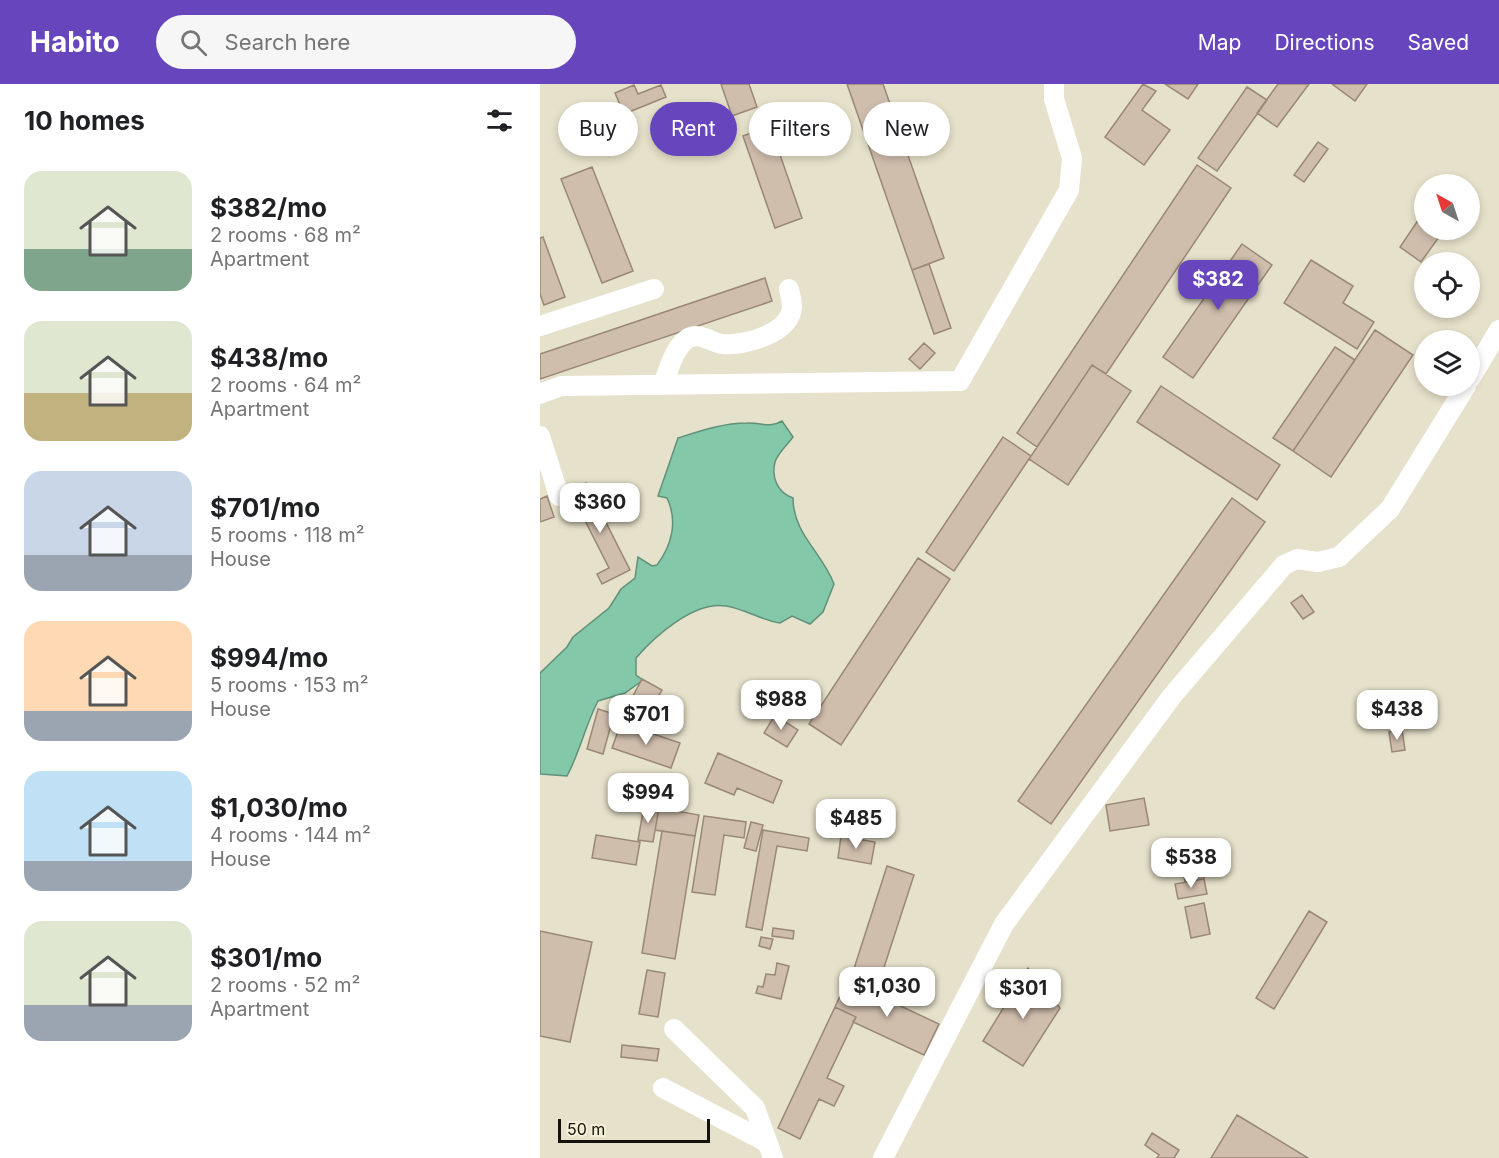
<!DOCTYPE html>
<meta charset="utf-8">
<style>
body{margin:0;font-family:Inter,sans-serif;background:#f6f6f6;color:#202124;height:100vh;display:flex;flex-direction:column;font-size:22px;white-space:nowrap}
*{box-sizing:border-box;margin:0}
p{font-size:20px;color:#757577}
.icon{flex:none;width:33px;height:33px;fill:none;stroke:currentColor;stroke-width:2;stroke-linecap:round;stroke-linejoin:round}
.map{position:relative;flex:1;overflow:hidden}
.side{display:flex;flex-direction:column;background:#fff;width:540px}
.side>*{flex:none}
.banner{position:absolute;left:18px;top:18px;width:570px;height:54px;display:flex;gap:12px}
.needle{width:39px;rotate:321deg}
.controls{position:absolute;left:874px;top:90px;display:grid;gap:12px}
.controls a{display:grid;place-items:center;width:66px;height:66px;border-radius:50%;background:#fff;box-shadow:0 3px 9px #0003;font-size:30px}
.scale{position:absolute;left:18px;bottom:15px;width:152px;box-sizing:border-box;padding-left:6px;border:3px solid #14120a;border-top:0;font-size:16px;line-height:21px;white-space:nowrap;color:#14120a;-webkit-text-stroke:4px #f4efd7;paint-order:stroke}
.price{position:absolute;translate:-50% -51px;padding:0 14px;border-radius:12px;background:#fff;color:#222;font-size:20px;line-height:39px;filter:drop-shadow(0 2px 3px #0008)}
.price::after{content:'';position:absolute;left:50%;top:36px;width:18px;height:14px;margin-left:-9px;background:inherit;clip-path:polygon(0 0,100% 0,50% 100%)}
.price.on{background:#6645bd;color:#fff}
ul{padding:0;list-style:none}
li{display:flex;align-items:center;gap:18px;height:150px;padding:0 24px}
li span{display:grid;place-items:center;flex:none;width:168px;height:120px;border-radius:18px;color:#555}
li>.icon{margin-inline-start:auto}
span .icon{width:72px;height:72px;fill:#fffc;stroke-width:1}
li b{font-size:26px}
h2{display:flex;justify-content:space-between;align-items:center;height:72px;padding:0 24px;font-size:26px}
.tag{padding:0 21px;border-radius:27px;background:#fff;box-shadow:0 3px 9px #0003;font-size:21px;line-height:54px}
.tag.on{background:#6645bd;color:#fff}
header{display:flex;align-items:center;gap:36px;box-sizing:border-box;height:84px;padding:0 30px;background:#6645bd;color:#fff}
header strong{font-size:28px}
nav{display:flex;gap:33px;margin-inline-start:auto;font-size:21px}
.search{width:420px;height:54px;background:#f6f6f6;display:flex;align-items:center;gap:15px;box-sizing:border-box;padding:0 21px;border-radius:33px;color:#757577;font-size:22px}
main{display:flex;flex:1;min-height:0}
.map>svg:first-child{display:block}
.water{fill:#82c8a9;stroke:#619179;stroke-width:1.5}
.building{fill:#d0bead;stroke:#998777;stroke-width:1.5}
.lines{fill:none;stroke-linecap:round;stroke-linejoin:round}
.minor{stroke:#fff;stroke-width:20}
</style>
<header>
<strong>Habito</strong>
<div class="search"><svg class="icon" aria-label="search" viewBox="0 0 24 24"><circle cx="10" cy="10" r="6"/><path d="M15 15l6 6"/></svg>Search here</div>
<nav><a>Map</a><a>Directions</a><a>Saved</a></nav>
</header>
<main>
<section class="side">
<h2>10 homes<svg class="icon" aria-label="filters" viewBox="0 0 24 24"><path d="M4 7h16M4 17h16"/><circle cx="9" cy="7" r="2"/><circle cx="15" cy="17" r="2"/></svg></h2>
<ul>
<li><span style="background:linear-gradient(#dfe7d0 65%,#7fa58c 0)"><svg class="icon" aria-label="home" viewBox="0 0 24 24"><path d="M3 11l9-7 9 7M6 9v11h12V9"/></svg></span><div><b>$382/mo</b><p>2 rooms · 68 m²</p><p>Apartment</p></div></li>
<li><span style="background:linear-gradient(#dfe7d0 60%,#c2b280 0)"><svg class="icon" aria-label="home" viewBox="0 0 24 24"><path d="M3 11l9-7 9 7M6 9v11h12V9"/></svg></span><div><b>$438/mo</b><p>2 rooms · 64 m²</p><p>Apartment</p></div></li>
<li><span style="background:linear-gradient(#c9d6e8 70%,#9aa5b1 0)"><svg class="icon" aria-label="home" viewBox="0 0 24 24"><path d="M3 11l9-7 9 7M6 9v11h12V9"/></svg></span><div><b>$701/mo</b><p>5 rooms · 118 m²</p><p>House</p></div></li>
<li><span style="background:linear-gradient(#ffd9b3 75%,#9aa5b1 0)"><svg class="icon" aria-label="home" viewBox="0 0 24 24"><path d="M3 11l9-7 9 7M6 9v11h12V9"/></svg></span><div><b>$994/mo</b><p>5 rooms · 153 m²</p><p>House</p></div></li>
<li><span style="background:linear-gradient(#bfe0f5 75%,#9aa5b1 0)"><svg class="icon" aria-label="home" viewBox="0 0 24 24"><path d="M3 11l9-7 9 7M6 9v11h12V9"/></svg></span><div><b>$1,030/mo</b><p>4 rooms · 144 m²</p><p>House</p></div></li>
<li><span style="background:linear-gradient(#dfe7d0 70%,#9aa5b1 0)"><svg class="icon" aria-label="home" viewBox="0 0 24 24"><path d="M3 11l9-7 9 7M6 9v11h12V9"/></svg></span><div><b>$301/mo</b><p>2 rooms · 52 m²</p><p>Apartment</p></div></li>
</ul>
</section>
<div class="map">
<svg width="959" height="1074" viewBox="0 0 959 1074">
<rect width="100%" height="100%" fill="#e6e1ca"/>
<path class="water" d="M242,337L253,353C248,360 237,370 235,378C231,394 238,409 253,414C253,450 282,468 294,500L283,528L270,540L252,532L240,539C221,536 205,525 186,522C154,517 115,552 96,574V591L103,596L85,609L58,617C45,642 40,668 27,692L0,690V589L27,563L33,553L69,524L81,505L95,494L98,473L112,482L117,481C132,461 138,437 127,414L118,412L138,354C160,347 183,339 207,339C221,338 229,345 242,337Z"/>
<path class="building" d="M181,0H209L217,23L192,32Z
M307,0H343L404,174L372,186Z
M603,0L616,7L602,26L630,46L604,81L565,53Z
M625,0H658L648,15Z
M738,0H769L737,43L717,29Z
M792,0H827L815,17Z
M94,1L98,10L121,1L126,13L84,30L75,9Z
M707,3L727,16L677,87L658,74Z
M230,42L262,134L235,144L203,52Z
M778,58L788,65L764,98L754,91Z
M657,81L691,104L566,290L552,281L497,363L477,349Z
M52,83L93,187L62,199L21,95Z
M885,126V146H904L881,178L860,163Z
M3,153L25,213L4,221L0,210V154Z
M702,160L732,181L653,294L623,273Z
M771,176L813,202L803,219L834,238L817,265L744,219Z
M389,180L411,244L394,250L372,186Z
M225,194L232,217L0,295V270Z
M835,246L873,271L791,393L753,367Z
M384,259L395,269L380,285L369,275Z
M795,263L815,276L753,367L733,354Z
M552,281L591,307L528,401L489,375Z
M621,302L740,381L717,416L597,338Z
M463,353L491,372L414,487L386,468Z
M46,399L90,486L62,500L57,490L69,484L30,407Z
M7,412L14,433L0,438V415Z
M692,414L725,438L511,740L478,717Z
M378,474L410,495L301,661L269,640Z
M762,511L774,528L763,535L751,519Z
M102,595L122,606L105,636L86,625Z
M58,625L74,630L63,670L47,665Z
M235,631L258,646L247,663L224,649Z
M81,639L140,659L131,684L72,664Z
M862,645L865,666L852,668L849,648Z
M178,669L242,697L233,719L197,704L194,711L165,699Z
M604,714L609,741L570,747L566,721Z
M104,722L119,724L113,758L98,756Z
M119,724L159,731L155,752L115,746Z
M164,732L206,738L204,754L184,751L175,811L152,808Z
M211,738L223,741L216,767L204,764Z
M223,746L269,754L267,767L237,762L222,846L206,843Z
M122,747L155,752L135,875L102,869Z
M56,751L100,758L96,781L52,774Z
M301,752L335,758L331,780L298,774Z
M661,776L664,795L645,798L642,780Z
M347,782L374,791L336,908L325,904L327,898L311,894Z
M664,795L667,810L638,815L635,800Z
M664,819L670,850L651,854L645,823Z
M769,827L787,838L734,925L716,914Z
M233,844L254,847L253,855L232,852Z
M0,847L52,858L30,958L0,952Z
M221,853L233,855L230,865L219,862Z
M237,879L249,882L241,915L216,909L218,902L223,903L226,890L235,891Z
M488,884L520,924L483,982L443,957Z
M107,886L125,889L118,933L99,930Z
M307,897L399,940L384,971L313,938L316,933L295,923Z
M295,923L316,933L287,994L304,1002L294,1022L279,1015L260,1055L238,1044Z
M82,961L119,965L117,977L81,973Z
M697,1031L768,1074H671Z
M612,1049L639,1066L634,1074H617L619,1071L605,1061Z"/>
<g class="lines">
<path class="minor" d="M0,242L114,205
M930,295L959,246
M123,301C128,287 134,264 147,255C159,247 170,258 182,260C204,262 250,250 252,223C252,218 250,210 249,205
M0,310L21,302L420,297L529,106L532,74L514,15V0
M0,352L19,412
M134,945L215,1024L233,1074
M123,1004L228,1059
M343,1074L464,840L632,612L744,481L757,475L778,478L799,473L850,425L926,302"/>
</g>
</svg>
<div class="controls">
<a><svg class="needle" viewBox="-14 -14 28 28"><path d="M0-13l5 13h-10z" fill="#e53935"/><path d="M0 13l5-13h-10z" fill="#757577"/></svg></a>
<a><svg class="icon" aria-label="locate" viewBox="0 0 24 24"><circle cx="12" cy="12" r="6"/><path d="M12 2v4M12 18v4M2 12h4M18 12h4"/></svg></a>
<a><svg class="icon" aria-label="layers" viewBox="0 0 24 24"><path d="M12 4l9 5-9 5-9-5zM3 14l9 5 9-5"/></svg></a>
</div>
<div class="scale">50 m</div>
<b class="price on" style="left:678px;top:227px">$382</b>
<b class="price" style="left:60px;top:450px">$360</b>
<b class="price" style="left:241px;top:647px">$988</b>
<b class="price" style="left:857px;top:657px">$438</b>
<b class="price" style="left:106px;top:662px">$701</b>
<b class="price" style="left:108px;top:740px">$994</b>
<b class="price" style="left:316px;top:766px">$485</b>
<b class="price" style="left:651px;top:805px">$538</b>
<b class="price" style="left:347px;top:934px">$1,030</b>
<b class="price" style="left:483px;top:936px">$301</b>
<div class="banner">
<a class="tag">Buy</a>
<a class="tag on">Rent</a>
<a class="tag">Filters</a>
<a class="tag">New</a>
</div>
</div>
</main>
